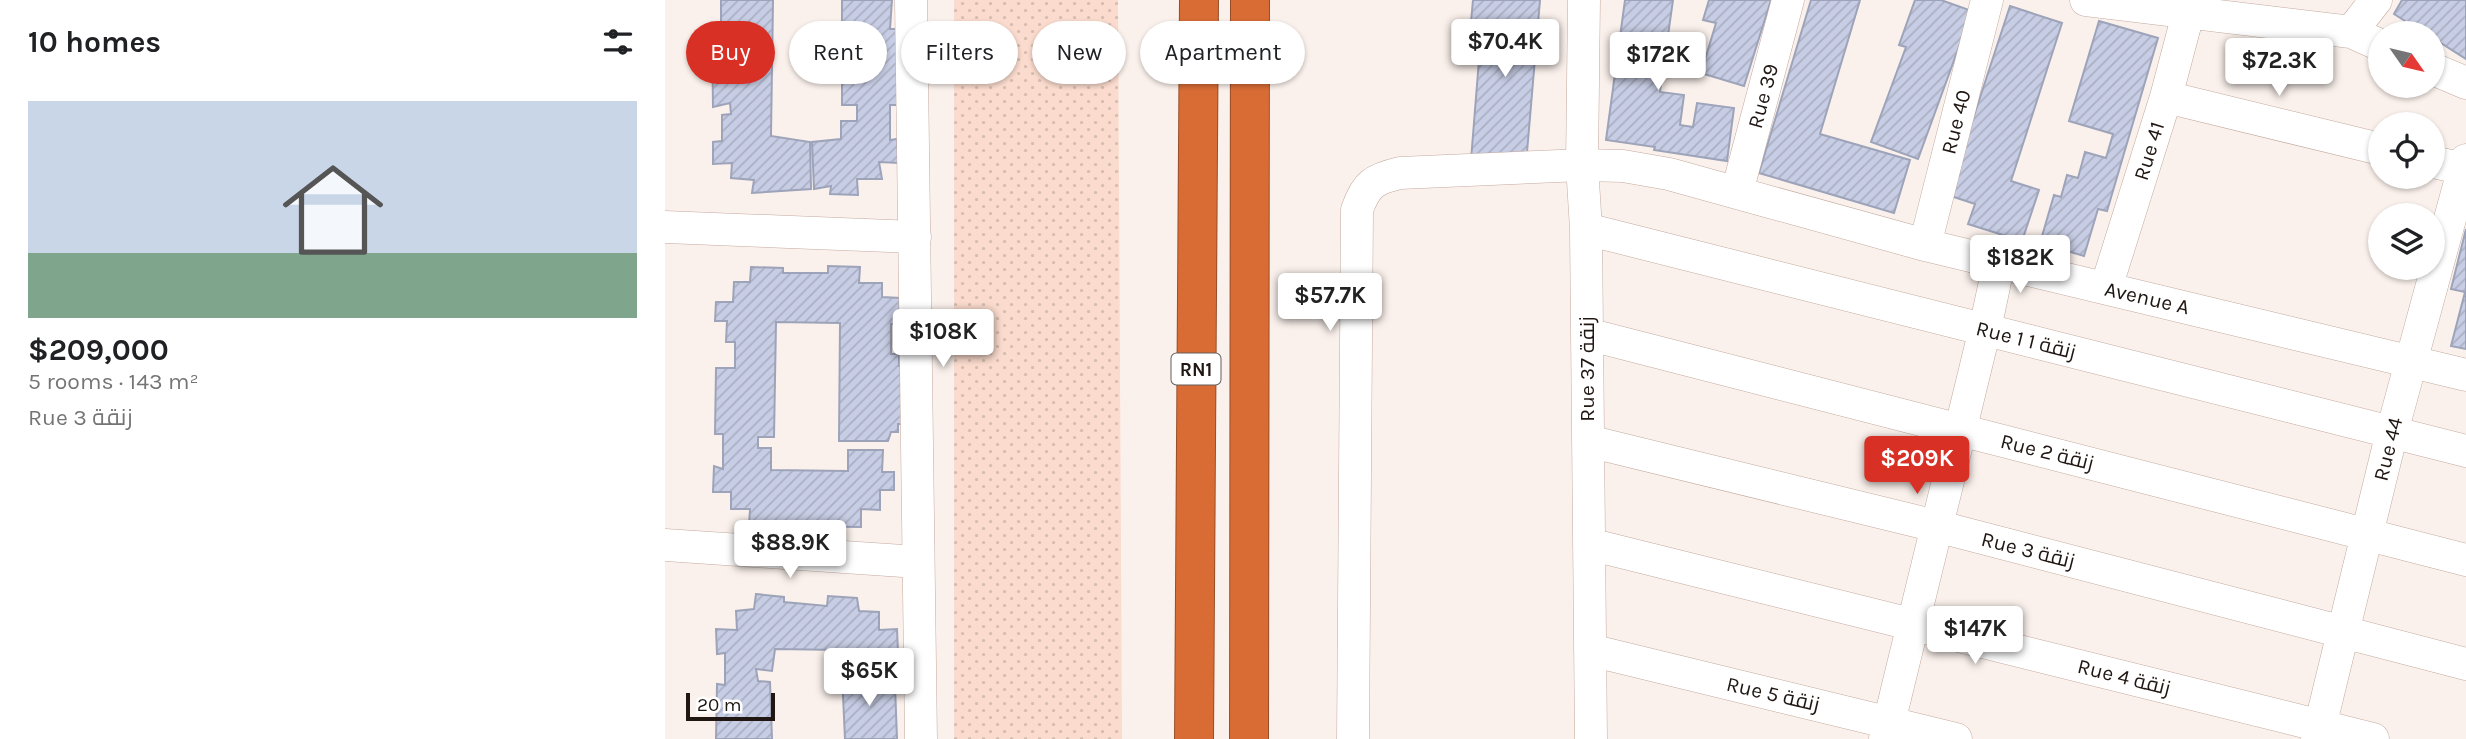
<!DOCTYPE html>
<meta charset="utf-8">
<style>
body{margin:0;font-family:Karla,Cairo,sans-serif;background:#f6f6f6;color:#202124;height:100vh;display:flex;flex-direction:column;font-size:26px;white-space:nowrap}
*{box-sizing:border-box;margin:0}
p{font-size:23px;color:#757577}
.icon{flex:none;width:38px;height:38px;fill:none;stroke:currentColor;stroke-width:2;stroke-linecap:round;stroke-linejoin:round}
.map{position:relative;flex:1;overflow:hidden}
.drawer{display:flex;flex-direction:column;background:#fff;width:665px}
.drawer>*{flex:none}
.banner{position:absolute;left:21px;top:21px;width:665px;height:63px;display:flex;gap:14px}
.needle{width:46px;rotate:124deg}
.fabs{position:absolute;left:1703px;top:21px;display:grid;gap:14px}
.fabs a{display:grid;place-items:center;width:77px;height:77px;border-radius:50%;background:#fff;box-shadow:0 2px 5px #0004;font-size:35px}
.scale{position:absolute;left:21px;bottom:18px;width:89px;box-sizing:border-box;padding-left:7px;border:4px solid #201713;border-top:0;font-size:19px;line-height:24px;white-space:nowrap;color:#201713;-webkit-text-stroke:5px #fff;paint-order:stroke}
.price{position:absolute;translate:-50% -60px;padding:0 16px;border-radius:7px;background:#fff;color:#222;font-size:23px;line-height:46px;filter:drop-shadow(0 2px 4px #0008)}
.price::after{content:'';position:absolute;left:50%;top:42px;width:21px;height:16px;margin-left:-10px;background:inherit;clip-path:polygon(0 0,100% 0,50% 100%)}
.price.selected{background:#d93025;color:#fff}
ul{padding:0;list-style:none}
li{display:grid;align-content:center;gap:14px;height:371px;padding:0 28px}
li span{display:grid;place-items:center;height:217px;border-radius:0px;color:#555}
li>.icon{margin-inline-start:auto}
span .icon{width:126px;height:126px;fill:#fffc;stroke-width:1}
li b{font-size:30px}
h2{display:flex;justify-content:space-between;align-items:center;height:84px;padding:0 28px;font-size:30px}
.pill{padding:0 24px;border-radius:32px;background:#fff;box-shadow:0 2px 5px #0004;font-size:24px;line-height:63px}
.pill.selected{background:#d93025;color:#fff}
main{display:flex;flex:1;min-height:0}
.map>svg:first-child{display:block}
.park{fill:url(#park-dots)}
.building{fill:url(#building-hatch);stroke:#9da3b9;stroke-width:2}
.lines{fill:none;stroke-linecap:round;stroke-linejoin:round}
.street-casing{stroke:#c3aa9f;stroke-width:33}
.highway-casing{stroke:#984e28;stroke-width:40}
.street{stroke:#fff;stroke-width:32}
.highway{stroke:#d86c34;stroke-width:38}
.labels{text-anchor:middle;stroke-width:7;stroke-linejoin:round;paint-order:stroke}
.shield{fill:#fff;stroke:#635d5a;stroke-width:2}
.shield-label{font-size:19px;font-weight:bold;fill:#201713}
.street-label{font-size:21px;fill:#201713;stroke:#fff}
</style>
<main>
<section class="drawer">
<h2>10 homes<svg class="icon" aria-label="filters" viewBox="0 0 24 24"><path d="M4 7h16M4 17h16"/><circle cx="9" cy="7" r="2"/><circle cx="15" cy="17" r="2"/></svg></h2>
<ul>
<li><span style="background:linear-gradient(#c9d6e8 70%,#7fa58c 0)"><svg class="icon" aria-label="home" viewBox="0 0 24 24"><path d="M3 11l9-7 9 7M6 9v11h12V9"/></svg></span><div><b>$209,000</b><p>5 rooms · 143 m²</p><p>Rue 3 زنقة</p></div></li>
</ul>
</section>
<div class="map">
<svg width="1801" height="739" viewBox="0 0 1801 739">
<defs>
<pattern id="park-dots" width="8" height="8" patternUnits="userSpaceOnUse" patternTransform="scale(1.75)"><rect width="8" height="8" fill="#fadbcd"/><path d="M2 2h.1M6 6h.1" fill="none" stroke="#d6bbaf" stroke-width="1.8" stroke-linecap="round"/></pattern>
<pattern id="building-hatch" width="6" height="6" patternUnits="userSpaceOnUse" patternTransform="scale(1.75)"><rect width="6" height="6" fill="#c7cde4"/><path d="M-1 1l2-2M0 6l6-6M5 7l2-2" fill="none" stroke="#abafc3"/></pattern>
</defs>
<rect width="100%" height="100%" fill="#fbf1ec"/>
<path class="park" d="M289,0H453L457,739H289Z"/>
<path class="building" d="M56,0H108L106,136L145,142L146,189L87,193L89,180L66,178L67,163L48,164V142L57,141V115L66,114L65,103L48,107L47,30L56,28Z
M177,0H227L225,29H232L234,105H225V140L232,139L234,163L214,162L217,179H192L193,195L165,194L166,186L149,189L147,142L176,139V121H192V105H177Z
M808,0H875L861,164L806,160L817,22H806Z
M960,0H1008L995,92L1019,95L1015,125L1028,127L1032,103L1069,108L1062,161L989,150L990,147L941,140Z
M1044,0H1106L1079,86L1036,73L1051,23L1038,20Z
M1146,0H1195L1155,134L1245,160L1229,213L1094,173Z
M1250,0H1276L1307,11L1253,159L1206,142L1241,47L1234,45Z
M1737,0H1801V59L1768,38V33H1759L1729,14Z
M1345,6L1397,23L1346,181L1374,190L1357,241L1303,224L1310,204L1283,195Z
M1434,21L1493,38L1442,211L1433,209L1419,256L1375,243L1389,195L1396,197L1402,175L1413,178L1420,152L1441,158L1448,134L1404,121Z
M1801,229V349L1786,346L1800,292L1786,289Z
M163,266L195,267L194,283H217V297L235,298L234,324H226V354H234V366H241L240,424H233V432H226L223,441H174L175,323L111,322L109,437H93V448H106V470L183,471V450H218L217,472H229V490H215V510L196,509V527L84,526L85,509H66V492H48L49,466L58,469V434H50L51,368H70V342H61L62,321H50L51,302H68L69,282H85L86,267L118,268V273H163Z
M91,594L119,597V602L162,606L163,596L192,598L194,611L214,612V630L232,629L233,653H224V672L177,671L176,650L110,649L107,671L91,669L93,681L105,682L107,739H51L52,684L60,685V653L52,654L51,629L72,630L71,611L89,609Z
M177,674L222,676V683L230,685L232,739H180Z"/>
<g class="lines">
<g class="street-casing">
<path id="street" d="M246,0L256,739
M919,0L917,165L921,229L926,739
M1421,0L1686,32L1715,45
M1686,32L1711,0
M1768,69L1801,83
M1501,97L1715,149
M1768,162L1799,169
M1072,192L1123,0
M0,227L250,237
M921,229L1801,451
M1260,245L1322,0
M1441,288L1501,97L1523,14
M922,334L1801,560
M923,441L1271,526L1801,664
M924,544L1708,739
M0,545L253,562
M925,650L1291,739
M688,739L692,210C701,184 709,179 735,173L917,165L958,166L1004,174L1260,245L1801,375
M1220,739L1320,329L1334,263
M1652,739L1727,432L1801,160"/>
</g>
<g class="highway-casing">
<path id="highway" d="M529,739L534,0
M584,739L585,0"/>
</g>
<use href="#street" class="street"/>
<use href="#highway" class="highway"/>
</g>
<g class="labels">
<rect class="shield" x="506.5" y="353.5" width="49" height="31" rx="5"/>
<g class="shield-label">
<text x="531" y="376">RN1</text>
</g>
<g class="street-label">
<text transform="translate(1098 96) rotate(-75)" y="7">Rue 39</text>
<text transform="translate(1291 122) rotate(-76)" y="7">Rue 40</text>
<text transform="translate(1484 151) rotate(-73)" y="7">Rue 41</text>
<text transform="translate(1482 298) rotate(13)" y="7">Avenue A</text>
<text transform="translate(1361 340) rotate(14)" y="7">Rue 1 زنقة 1</text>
<text transform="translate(922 369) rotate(-90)" y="7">Rue 37 زنقة</text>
<text transform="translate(1723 449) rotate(-76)" y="7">Rue 44</text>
<text transform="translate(1382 452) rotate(14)" y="7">Rue 2 زنقة</text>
<text transform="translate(1363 550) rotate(14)" y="7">Rue 3 زنقة</text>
<text transform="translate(1459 677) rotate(14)" y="7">Rue 4 زنقة</text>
<text transform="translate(1108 694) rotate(13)" y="7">Rue 5 زنقة</text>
</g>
</g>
</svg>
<div class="fabs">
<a><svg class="needle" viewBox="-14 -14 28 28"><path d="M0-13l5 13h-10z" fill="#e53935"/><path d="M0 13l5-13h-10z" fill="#757577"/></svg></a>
<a><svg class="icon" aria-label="locate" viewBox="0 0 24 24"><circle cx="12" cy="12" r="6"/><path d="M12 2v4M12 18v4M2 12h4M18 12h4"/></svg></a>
<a><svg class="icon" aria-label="layers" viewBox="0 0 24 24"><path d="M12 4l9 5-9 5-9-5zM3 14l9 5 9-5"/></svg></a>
</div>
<div class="scale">20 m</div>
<b class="price" style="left:840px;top:79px">$70.4K</b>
<b class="price" style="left:993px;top:92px">$172K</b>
<b class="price" style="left:1614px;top:98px">$72.3K</b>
<b class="price" style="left:1355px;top:295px">$182K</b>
<b class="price" style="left:665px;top:333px">$57.7K</b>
<b class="price" style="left:278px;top:369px">$108K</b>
<b class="price selected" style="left:1252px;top:496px">$209K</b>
<b class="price" style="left:125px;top:580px">$88.9K</b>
<b class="price" style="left:1310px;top:666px">$147K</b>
<b class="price" style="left:204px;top:708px">$65K</b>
<div class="banner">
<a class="pill selected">Buy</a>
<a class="pill">Rent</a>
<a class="pill">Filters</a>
<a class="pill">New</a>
<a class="pill">Apartment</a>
</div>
</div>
</main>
